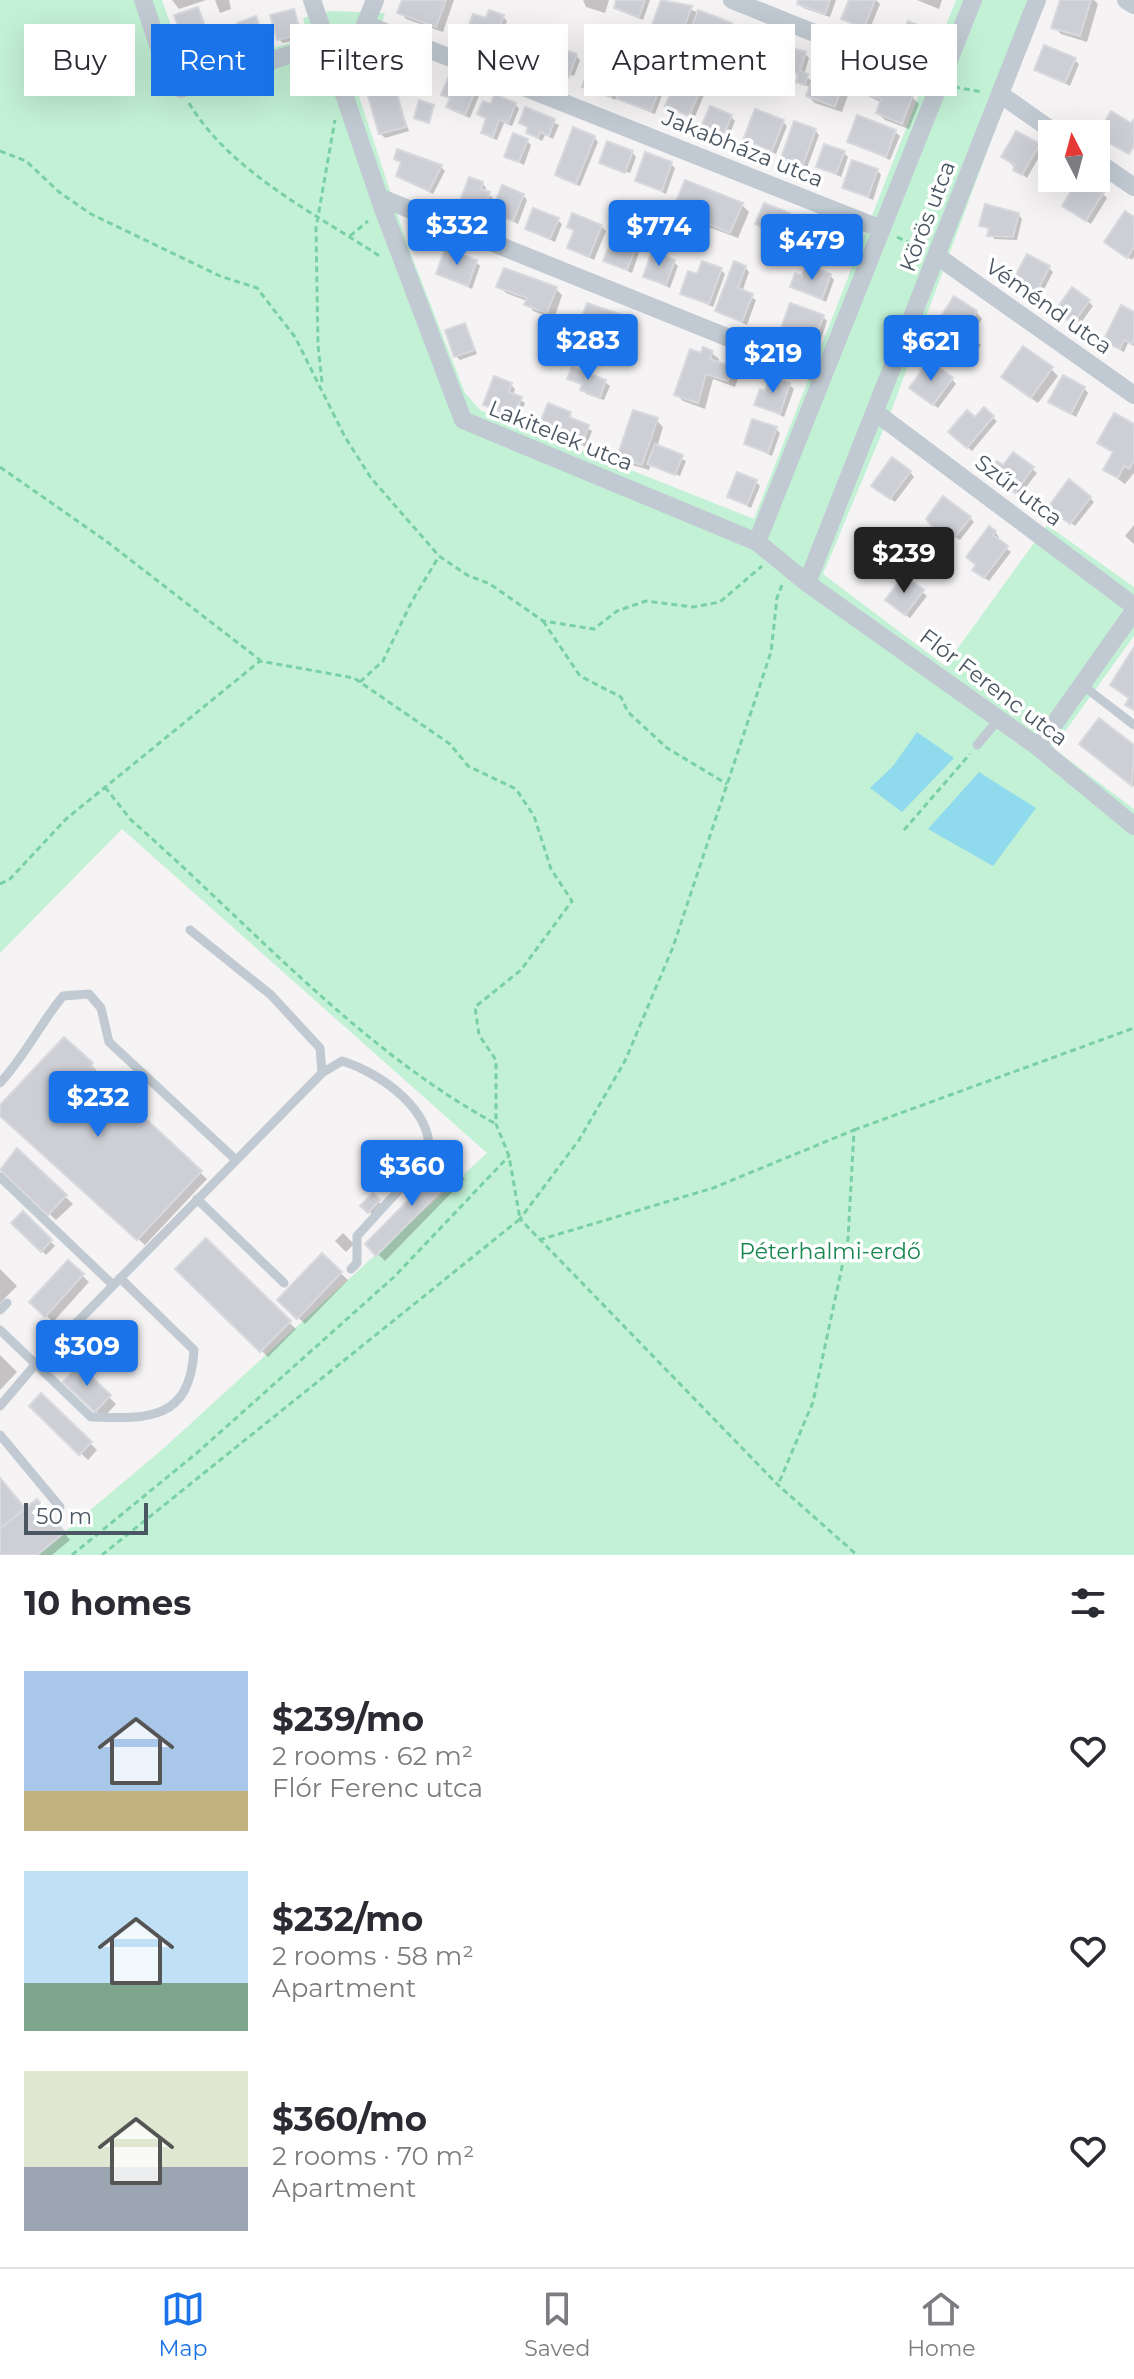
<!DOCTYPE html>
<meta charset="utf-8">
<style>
body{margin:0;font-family:Montserrat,sans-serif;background:#f2f2f3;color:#2b2b33;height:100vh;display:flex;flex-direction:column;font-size:30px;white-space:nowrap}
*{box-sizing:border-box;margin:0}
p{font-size:26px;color:#7c7c81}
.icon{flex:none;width:44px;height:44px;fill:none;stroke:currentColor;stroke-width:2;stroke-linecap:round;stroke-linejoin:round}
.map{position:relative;height:1555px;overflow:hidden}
.panel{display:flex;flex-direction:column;background:#fff;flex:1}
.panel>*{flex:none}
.guide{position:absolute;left:24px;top:24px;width:1086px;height:72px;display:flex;gap:16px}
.needle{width:52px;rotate:354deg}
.fabs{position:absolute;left:1038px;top:120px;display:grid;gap:16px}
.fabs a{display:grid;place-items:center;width:72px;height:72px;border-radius:0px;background:#fff;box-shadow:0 8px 32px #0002;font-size:40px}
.scale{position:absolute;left:24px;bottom:20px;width:124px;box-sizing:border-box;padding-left:8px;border:4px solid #4a5661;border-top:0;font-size:22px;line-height:28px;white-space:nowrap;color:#4a5661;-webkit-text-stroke:6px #fff;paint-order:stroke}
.price{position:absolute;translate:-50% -68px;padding:0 18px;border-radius:8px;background:#1a73e8;color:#fff;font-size:26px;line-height:52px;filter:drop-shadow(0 2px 4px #0008)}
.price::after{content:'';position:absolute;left:50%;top:48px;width:24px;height:18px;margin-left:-12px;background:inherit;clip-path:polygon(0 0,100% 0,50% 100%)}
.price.current{background:#222;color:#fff}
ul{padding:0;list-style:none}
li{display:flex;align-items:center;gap:24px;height:200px;padding:0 24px}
li span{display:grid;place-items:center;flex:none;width:224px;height:160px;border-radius:0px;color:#555}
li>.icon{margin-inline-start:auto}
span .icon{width:96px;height:96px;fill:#fffc;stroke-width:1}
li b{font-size:34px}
h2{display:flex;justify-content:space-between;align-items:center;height:96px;padding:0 24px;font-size:34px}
.tag{padding:0 28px;border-radius:0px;background:#fff;box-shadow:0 8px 32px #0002;font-size:28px;line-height:72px}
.tag.current{background:#1a73e8;color:#fff}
.menu{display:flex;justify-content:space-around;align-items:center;height:112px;border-top:2px solid #e1e1e2;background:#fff;font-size:22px;color:#7c7c81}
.menu a{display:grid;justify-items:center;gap:4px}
.menu .current{color:#1a73e8}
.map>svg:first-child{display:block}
.green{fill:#c3f1d5}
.water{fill:#90daee}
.shadow{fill:#0003}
.building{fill:#cdcfd5;stroke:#d7d9de;stroke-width:2}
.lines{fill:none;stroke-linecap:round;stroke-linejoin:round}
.path{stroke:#7ad0a6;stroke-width:3;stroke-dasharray:6 4;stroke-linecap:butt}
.lane{stroke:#c1cad2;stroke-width:9}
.street{stroke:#c1cad2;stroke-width:18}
.labels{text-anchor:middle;stroke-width:7;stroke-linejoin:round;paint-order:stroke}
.street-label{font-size:22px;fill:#4a5661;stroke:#fff}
.park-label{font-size:22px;fill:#17864f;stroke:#fff}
</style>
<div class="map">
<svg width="1134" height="1555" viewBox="0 0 1134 1555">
<rect width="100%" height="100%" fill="#f5f3f3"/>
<path class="green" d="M0,0H162L187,72L308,38L303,18L330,11L385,13L358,93L409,249L465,393L480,410L754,519L956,0H1043L892,409L823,574L945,666L1047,525L1134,587V636L1053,748L1134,809V1555H37L164,1448L487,1153L122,829L0,953Z"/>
<path class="water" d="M917,732L954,758L902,812L870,788L893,766Z
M979,772L1036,808L993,866L928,829Z"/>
<path class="shadow" d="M172,0H206L179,9Z
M215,0H229L231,9L220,13Z
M404,0H454L443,32L406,19L400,12Z
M583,0H609L605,13L586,7Z
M619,0H650L643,20L620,11L616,7Z
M663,0L731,24L735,29L728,49L691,33L685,49L658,39L651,32Z
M801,0H836L830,17L803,8Z
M851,0H876L880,4L869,31L844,19Z
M917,0H942L939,9Z
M1062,0H1094L1098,4L1087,42L1061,34L1054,27Z
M197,9L213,44L192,51L188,47Z
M293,11L304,38L283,43L279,39Z
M503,17L507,21L495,52L466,38L487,21Z
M256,18L270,51L253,57L249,53Z
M934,33L938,38L930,57L901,43Z
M539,37L544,41L535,67L506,54Z
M774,38L778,43L771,61L761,57L758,65L734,53Z
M805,54L809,58L804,75L813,82L855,70L863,78L912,97L919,104L909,129L885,120L878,113L882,103L851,87L842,112L815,103L808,96L811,88L798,81L800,76L777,66Z
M576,56L580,60L574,76L546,67Z
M1074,60L1079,64L1070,86L1036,69Z
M410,63L414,67L408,85L379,72Z
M619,76L626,83L659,89L663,93L655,114L624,102L617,96L615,100L585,86Z
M705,78L709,83L694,119L667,106Z
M394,88L409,131L385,138L380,133Z
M475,89L480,93L470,118L453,111L448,107L451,100L443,94Z
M515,104L519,109L512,126L504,123L497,140L487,136L483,132L488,120L480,114L492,106Z
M526,110L559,125L553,139L545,135L542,141L528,133L530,128L521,122Z
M731,117L735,121L726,144L702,131Z
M783,122L787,126L776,154L745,139Z
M815,130L819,135L804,176L791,171L783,158Z
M895,132L900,136L890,160L849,141Z
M594,137L598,142L580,186L561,179L557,175Z
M527,141L531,145L524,165L506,156Z
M1039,146L1043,150L1027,178L1003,157Z
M632,152L636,157L630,173L601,163Z
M843,152L848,157L841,177L818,167Z
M396,159L441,167L445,171L433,194L403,180L399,176L403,164Z
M671,164L675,168L666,194L637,180Z
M877,170L881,175L873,200L845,187Z
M482,183L486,188L485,192L493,198L487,215L462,203Z
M1102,193L1107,198L1091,224L1064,206Z
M523,195L527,200L518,224L494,212Z
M677,204L742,205L749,212L738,238L706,226L700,217Z
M1018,214L1022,219L1017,240L994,239L991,231L981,225Z
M789,215L794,219L786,238L757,224Z
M557,220L562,224L555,242L527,229Z
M1134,220V257L1132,260L1111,246Z
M601,226L606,231L594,260L570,248L576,232L569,227Z
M803,241L850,242L854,246L850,257L841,253L838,262L830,258L828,264L814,259L809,254L812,247Z
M635,249L639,253L632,273L605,261Z
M476,262L480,266L472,289L438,273Z
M674,262L678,266L670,288L645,277Z
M745,267L749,272L742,292L756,300L747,325L717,311Z
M1049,268L1053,272L1039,299L1014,284Z
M721,270L725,274L713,307L682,294Z
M830,275L834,280L826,302L793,286L803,278Z
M499,286L555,288L562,295L554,319L533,311L527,301L506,293Z
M1089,302L1093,306L1078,327L1062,315Z
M976,312L982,319L971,336L981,345L967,367L945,354L942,359L926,346Z
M1134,314V346L1128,343L1124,352L1110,345L1106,340Z
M823,317L827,321L819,345L781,333Z
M633,321L637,325L630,344L582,325Z
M465,325L477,354L460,360L456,356Z
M712,353L719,359L718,363L739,375L735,387L713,379L705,409L683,401L676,394L702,356Z
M1051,369L1058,376L1038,403L1011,384Z
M570,378L605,382L610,386L604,400L586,394L583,386Z
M952,379L956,384L938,408L916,392Z
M511,385L515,389L513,395L525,403L518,419L486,404Z
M789,385L794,389L784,417L756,404L767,394Z
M1084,388L1088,393L1076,417L1051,402Z
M984,410L997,421L972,451L951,432L976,420Z
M570,414L573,421L592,431L586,447L541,426Z
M656,420L663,427L657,447L686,461L680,476L651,464L649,470L626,463L619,456Z
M1134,426V473L1125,484L1105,470L1114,454L1100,442Z
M776,429L780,433L772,456L746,444Z
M1014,454L1037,473L1020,495L995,477Z
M910,472L914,477L895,502L878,490Z
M756,482L760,486L751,508L730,497Z
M1090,498L1094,502L1075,526L1055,511Z
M970,518L974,522L960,540L952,534L947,541L936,531Z
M1134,525V544L1125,536Z
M995,532L999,537L996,540L1011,552L989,581L979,574L978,565L972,561Z
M904,578L927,596L910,618L892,604Z
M1099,720L1134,748V786L1088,750Z
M64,1039L98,1072L95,1074L207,1179L145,1245L0,1114V1108Z
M17,1151L73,1204L56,1220L1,1168Z
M448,1163L465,1179L385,1261L368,1244Z
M373,1196L385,1209L376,1218L363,1206Z
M23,1214L55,1246L46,1255L14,1223Z
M343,1233L354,1244L346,1252L335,1241Z
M206,1241L296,1329L268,1357L178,1269Z
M322,1256L348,1280L305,1324L280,1300Z
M68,1262L89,1282L53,1322L32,1302Z
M0,1269L17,1286L0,1303Z
M0,1355L17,1372L0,1390Z
M79,1368L116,1404L103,1418L66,1382Z
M41,1396L97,1450L88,1460L31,1406Z
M0,1480L26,1511L44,1508L70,1540L52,1555H0Z"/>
<path class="building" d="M402,0H446L436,27L397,13Z
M616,0H645L639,17L614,8Z
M661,0L692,6L678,44L649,33Z
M798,0H830L825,14L797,4Z
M849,0H875L864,28L841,19Z
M1060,0H1091L1080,36L1051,28Z
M198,7L210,40L186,48L174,15Z
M294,9L301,34L277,40L270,15Z
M489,10L504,15L491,49L464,39L473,14L486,18Z
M698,10L732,23L723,46L689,34Z
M256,16L267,47L247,54L237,23Z
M908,21L935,32L926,55L899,44Z
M743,25L775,37L767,58L756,54L753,62L732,54Z
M513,26L540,35L531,64L503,55Z
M551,45L577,54L569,77L543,67Z
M782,45L806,52L800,71L808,74L805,85L796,82L798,74L775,66Z
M1044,45L1076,58L1065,83L1034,70Z
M384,51L411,61L403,82L376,73Z
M821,56L856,69L851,84L844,81L835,107L806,96Z
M591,63L620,74L611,97L582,87Z
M682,66L706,77L689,116L665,106Z
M859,74L913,95L902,124L876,113L881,99L853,89Z
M627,75L660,87L651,111L617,99Z
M449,76L477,87L465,115L446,107L450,98L441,95Z
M395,86L406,127L379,134L368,96Z
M494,94L516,103L508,123L499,120L493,137L481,133L486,118L477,114L483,101L491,104Z
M419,100L434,105L429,123L414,118Z
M710,106L732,115L721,141L699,132Z
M525,107L555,119L549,136L540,132L538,138L526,133L528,127L519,123Z
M755,109L784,120L772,151L743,140Z
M1111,111L1131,123L1134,119V146L1129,154L1096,136Z
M857,115L896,130L886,157L847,142Z
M794,121L816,129L800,173L784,167L787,160L781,158Z
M573,127L595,136L576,184L555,175Z
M1016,131L1040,144L1022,175L1013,170L1015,165L1001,157Z
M513,133L528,139L519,162L504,157Z
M607,141L633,151L625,173L599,163Z
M824,144L845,151L836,174L816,167Z
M397,149L442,165L429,191L396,176L401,162L394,159Z
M645,152L672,162L662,191L635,181Z
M852,160L878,169L868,197L842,188Z
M469,177L483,182L481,189L490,192L483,212L459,204Z
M1079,178L1104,192L1086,221L1062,206Z
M685,180L743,203L730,233L697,219L699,214L675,204Z
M502,185L524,194L513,221L491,213Z
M764,203L790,213L782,235L755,224Z
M985,204L1019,213L1013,237L987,236L989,228L979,226Z
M533,208L559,218L550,239L525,229Z
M1125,211L1134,217V247L1127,258L1104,242Z
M572,213L602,225L589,257L567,248L574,230L567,227Z
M808,223L851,240L846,254L837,250L834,259L826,256L824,261L807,255L811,245L801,242Z
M612,239L636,247L627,270L603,261Z
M445,249L477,260L468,286L436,274Z
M652,251L675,260L666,285L643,277Z
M1027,254L1050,266L1035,296L1011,284Z
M702,261L722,268L709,304L680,294L688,271L697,274Z
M734,261L746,266L738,288L753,294L742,322L715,311Z
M806,265L831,274L822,299L790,287L795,273L802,276Z
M504,268L557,287L547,313L524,305L527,298L496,287Z
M1072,287L1090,300L1073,324L1055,311Z
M954,296L977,311L965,329L976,337L959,362L938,348L935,353L923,346Z
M587,303L634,319L626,341L579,325Z
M790,303L824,315L814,341L779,334Z
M1121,305L1134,312V339L1132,344L1124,340L1120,349L1103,341Z
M465,323L475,350L454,357L445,330Z
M1023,346L1053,367L1031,398L1001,377Z
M703,347L713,351L710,359L733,367L728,381L706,374L698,403L674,395L690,349L701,353Z
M929,360L953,378L933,405L909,388Z
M572,367L606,380L600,398L580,390L582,384L567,379Z
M1063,375L1085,387L1071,414L1048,402Z
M494,376L512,383L509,392L522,397L514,416L483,405Z
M771,376L790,383L780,414L754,405L760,389L765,391Z
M548,403L571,412L569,417L589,425L582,444L538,427Z
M984,407L994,416L967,448L948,432L967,410L975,417Z
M633,410L658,418L642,465L617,457Z
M1114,413L1134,424V461L1129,469L1124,466L1118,478L1103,470L1113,452L1097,443Z
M752,419L777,427L768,453L744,444Z
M655,444L683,455L675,475L647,464Z
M1013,452L1034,467L1015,493L988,473L997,461L1003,465Z
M892,457L911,471L890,499L871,486Z
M737,472L757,480L747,505L727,497Z
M1069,479L1091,497L1070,524L1048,507Z
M943,496L971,517L955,537L947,531L942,538L926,519Z
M989,526L996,531L993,535L1008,546L984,578L972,570L976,565L966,557Z
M904,575L924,590L905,615L885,600Z
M1134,647V710L1125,705L1129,698L1110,685Z
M1099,718L1134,745L1132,786L1079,744Z
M64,1037L93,1063L90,1067L202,1171L137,1240L0,1116V1105Z
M17,1148L67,1195L48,1215L0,1170Z
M448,1160L460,1171L376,1256L365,1244Z
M373,1193L380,1200L368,1213L360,1206Z
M23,1211L52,1240L41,1252L11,1223Z
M206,1238L291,1321L260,1352L175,1269Z
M322,1253L342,1272L297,1319L277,1300Z
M68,1260L84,1274L45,1317L29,1302Z
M79,1365L111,1395L95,1412L63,1382Z
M41,1393L92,1442L79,1455L29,1406Z
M0,1478L25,1508L0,1529Z
M37,1499L65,1532L37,1555H0V1529Z"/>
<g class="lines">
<path class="path" d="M954,87L982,92
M189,103C230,172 316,214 381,257
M0,151L26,161L59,192L91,214L220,276L257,288L295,337L345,437L371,478L439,556L467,575L490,584L543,621L594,629L617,611L646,601L693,607L720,602L762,566
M350,236L368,221
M897,237L923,249
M322,382L318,345L316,228L335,120
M0,467L106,541L260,660
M782,585L777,598L771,652L673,947L625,1061L579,1140L520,1219L778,1485L857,1555
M543,621L580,676L621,697L628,712L667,748L727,784
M360,682L383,661L412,601L438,558
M105,787L131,820C250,924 357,1048 496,1124
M904,830L970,754
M0,884L10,879L66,819L260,661L354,678L450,744L468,766L516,789L534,816L551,869L572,901L521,970L475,1007L479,1035L496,1060V1124L509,1156L520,1219L102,1555
M854,1130L1134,1028
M539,1240L713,1188L854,1130L848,1239L813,1402L778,1485
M72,1555L198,1452L394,1277L509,1156"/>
<path class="lane" d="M1082,685L1134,725
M977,745L999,719
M190,930L271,995L320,1048L322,1073
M0,1083C25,1056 40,1024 63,996L89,994L101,1008L109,1042L236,1160
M0,1177L113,1285
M197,1199L284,1283
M0,1310L7,1303
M0,1330L91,1417C148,1419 190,1421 194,1350L120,1278
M0,1406L34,1366L322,1073L342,1061C381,1073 437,1112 428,1158L357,1236V1263L351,1269
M0,1435L60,1507"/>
<path class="street" d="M143,0L171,84L181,89L362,32L375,0
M312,0L383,209L463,420L757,542L807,583L1038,747L1134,826
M732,0L939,83
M1126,0L1134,5
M365,24L879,228
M1000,94L1057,134
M1096,161L1134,187
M379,197L821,375
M937,256L1134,395
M875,412L1134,606
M757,542L973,0
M807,583L1037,0
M1038,747L1134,611"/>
</g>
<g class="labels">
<g class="street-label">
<text transform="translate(743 148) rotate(22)" y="8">Jakabháza utca</text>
<text transform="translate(927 216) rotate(-69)" y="8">Körös utca</text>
<text transform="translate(1049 306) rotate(35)" y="8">Véménd utca</text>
<text transform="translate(561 435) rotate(22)" y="8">Lakitelek utca</text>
<text transform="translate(1019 490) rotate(37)" y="8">Szűr utca</text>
<text transform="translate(994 687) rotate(37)" y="8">Flór Ferenc utca</text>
</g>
<g class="park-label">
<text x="830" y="1259">Péterhalmi-erdő</text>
</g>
</g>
</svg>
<div class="fabs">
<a><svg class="needle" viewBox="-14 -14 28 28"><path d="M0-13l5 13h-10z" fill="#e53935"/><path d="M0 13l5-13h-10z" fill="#7c7c81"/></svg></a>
</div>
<div class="scale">50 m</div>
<b class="price" style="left:457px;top:267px">$332</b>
<b class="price" style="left:659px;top:268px">$774</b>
<b class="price" style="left:812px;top:282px">$479</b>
<b class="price" style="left:588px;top:382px">$283</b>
<b class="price" style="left:931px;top:383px">$621</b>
<b class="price" style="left:773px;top:395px">$219</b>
<b class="price current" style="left:904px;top:595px">$239</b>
<b class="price" style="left:98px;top:1139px">$232</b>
<b class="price" style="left:412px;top:1208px">$360</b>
<b class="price" style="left:87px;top:1388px">$309</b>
<div class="guide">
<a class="tag">Buy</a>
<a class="tag current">Rent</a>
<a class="tag">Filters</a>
<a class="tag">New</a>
<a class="tag">Apartment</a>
<a class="tag">House</a>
</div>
</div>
<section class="panel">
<h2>10 homes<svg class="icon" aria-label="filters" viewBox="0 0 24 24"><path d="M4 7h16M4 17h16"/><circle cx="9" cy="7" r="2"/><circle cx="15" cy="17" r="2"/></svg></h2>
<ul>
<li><span style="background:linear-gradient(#a9c7e8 75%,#c2b280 0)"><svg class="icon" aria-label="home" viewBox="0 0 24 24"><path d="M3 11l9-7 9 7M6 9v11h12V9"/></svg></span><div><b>$239/mo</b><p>2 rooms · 62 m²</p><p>Flór Ferenc utca</p></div><svg class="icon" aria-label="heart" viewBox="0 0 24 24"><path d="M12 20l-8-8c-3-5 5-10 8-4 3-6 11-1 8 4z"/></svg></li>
<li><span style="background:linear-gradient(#bfe0f5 70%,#7fa58c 0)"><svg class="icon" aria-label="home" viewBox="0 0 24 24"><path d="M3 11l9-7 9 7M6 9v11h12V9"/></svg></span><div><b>$232/mo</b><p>2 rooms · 58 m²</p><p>Apartment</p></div><svg class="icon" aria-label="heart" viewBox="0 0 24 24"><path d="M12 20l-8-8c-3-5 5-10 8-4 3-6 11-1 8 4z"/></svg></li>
<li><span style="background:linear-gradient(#dfe7d0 60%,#9aa5b1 0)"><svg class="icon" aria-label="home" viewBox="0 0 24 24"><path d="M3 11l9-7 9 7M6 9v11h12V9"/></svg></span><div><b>$360/mo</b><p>2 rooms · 70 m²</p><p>Apartment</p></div><svg class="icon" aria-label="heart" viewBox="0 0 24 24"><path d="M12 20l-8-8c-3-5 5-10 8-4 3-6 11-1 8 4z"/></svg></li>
</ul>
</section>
<nav class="menu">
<a class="current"><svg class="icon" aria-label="map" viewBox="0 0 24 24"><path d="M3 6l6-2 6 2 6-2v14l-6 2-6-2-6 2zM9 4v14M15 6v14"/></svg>Map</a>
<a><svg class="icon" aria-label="saved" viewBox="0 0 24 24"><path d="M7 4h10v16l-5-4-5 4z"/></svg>Saved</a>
<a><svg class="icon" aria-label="home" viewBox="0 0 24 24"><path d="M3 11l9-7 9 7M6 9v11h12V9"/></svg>Home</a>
</nav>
